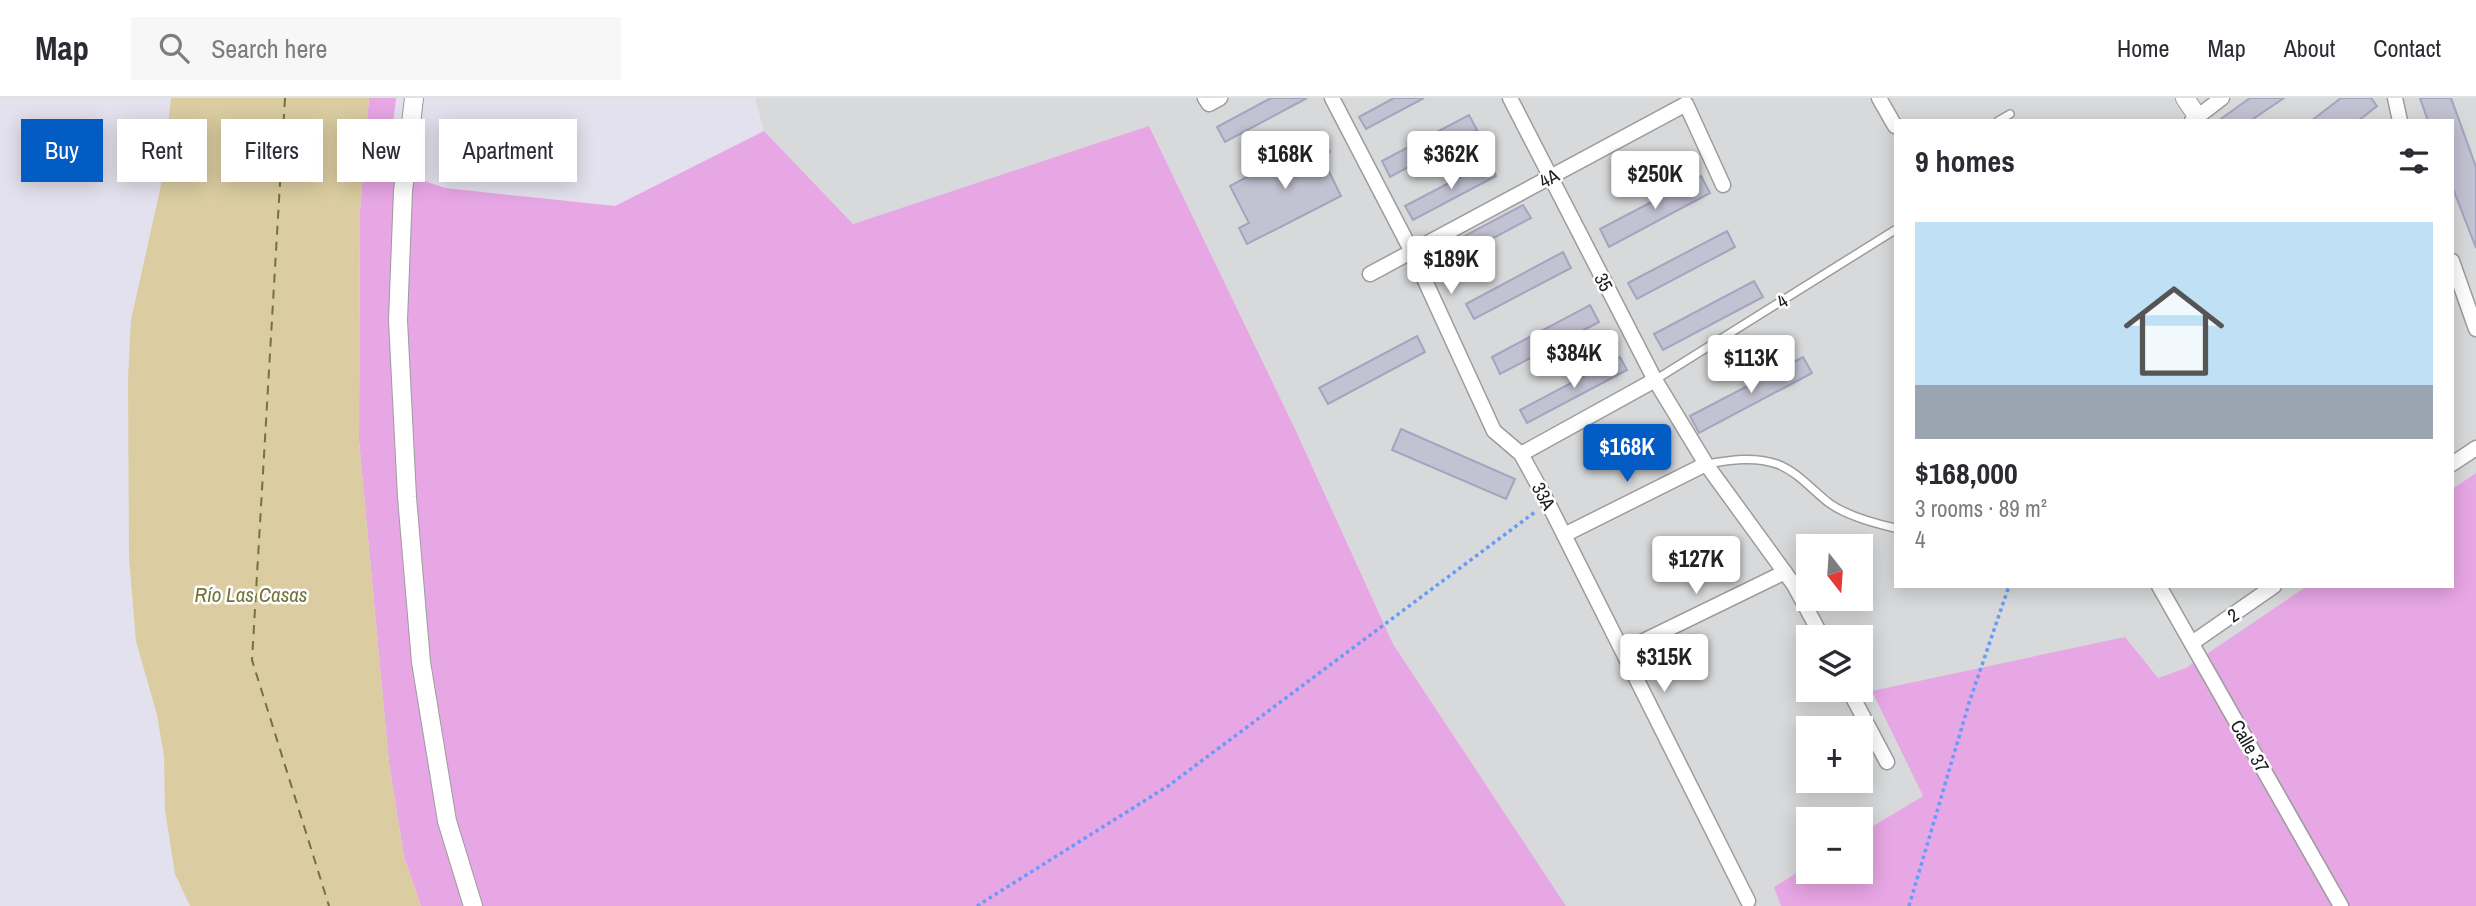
<!DOCTYPE html>
<meta charset="utf-8">
<style>
body{margin:0;font-family:"Archivo Narrow",sans-serif;background:#f7f7f7;color:#2b2b33;height:100vh;display:flex;flex-direction:column;font-size:26px;white-space:nowrap}
*{box-sizing:border-box;margin:0}
p{font-size:23px;color:#7c7c81}
.icon{flex:none;width:38px;height:38px;fill:none;stroke:currentColor;stroke-width:2;stroke-linecap:round;stroke-linejoin:round}
.map{position:relative;flex:1;overflow:hidden}
.drawer{position:absolute;left:1894px;top:21px;width:560px;height:469px;display:flex;flex-direction:column;background:#fff;border-radius:0px;box-shadow:0 4px 18px #0003}
.drawer>*{flex:none}
.guide{position:absolute;left:21px;top:21px;width:665px;height:63px;display:flex;gap:14px}
.needle{width:46px;rotate:163deg}
.tools{position:absolute;left:1796px;top:436px;display:grid;gap:14px}
.tools a{display:grid;place-items:center;width:77px;height:77px;border-radius:0px;background:#fff;box-shadow:0 4px 18px #0003;font-size:35px}
.price{position:absolute;translate:-50% -60px;padding:0 16px;border-radius:7px;background:#fff;color:#222;font-size:23px;line-height:46px;filter:drop-shadow(0 2px 4px #0008)}
.price::after{content:'';position:absolute;left:50%;top:42px;width:21px;height:16px;margin-left:-10px;background:inherit;clip-path:polygon(0 0,100% 0,50% 100%)}
.price.active{background:#035cc4;color:#fff}
ul{padding:0;list-style:none}
li{display:grid;align-content:center;gap:14px;height:371px;padding:0 21px}
li span{display:grid;place-items:center;height:217px;border-radius:0px;color:#555}
li>.icon{margin-inline-start:auto}
span .icon{width:126px;height:126px;fill:#fffc;stroke-width:1}
li b{font-size:30px}
h2{display:flex;justify-content:space-between;align-items:center;height:84px;padding:0 21px;font-size:30px}
.pill{padding:0 24px;border-radius:0px;background:#fff;box-shadow:0 4px 18px #0003;font-size:24px;line-height:63px}
.pill.active{background:#035cc4;color:#fff}
header{display:flex;align-items:center;gap:42px;box-sizing:border-box;height:98px;padding:0 35px;background:#fff;border-bottom:2px solid #e1e1e2}
header strong{font-size:33px}
nav{display:flex;gap:38px;margin-inline-start:auto;font-size:24px}
.search{width:490px;height:63px;background:#f7f7f7;display:flex;align-items:center;gap:18px;box-sizing:border-box;padding:0 24px;border-radius:0px;color:#7c7c81;font-size:26px}
.map>svg:first-child{display:block}
.residential{fill:#d8d9da;fill-rule:evenodd}
.grass{fill:#e7a6e4}
.water{fill:#dbcda1}
.lines{fill:none;stroke-linecap:round;stroke-linejoin:round}
.ferry{stroke:#717436;stroke-width:2;stroke-dasharray:9 7;stroke-linecap:butt}
.building{fill:#c2c2d3;stroke:#a4a4be;stroke-width:2}
.service-casing{stroke:#9c9c9c;stroke-width:10}
.minor-casing{stroke:#9c9c9c;stroke-width:17}
.tertiary-casing{stroke:#9c9c9c;stroke-width:20}
.path{stroke:#679bf8;stroke-width:3.5;stroke-dasharray:3.5 3.5;stroke-linecap:butt}
.service{stroke:#fff;stroke-width:7}
.minor{stroke:#fff;stroke-width:14}
.tertiary{stroke:#fff;stroke-width:18}
.labels{text-anchor:middle;stroke-width:5;stroke-linejoin:round;paint-order:stroke}
.street-label{font-size:19px;fill:#1b1b1b;stroke:#fff}
.water-label{font-size:21px;font-style:italic;fill:#717436;stroke:#fff}
</style>
<header>
<strong>Map</strong>
<div class="search"><svg class="icon" aria-label="search" viewBox="0 0 24 24"><circle cx="10" cy="10" r="6"/><path d="M15 15l6 6"/></svg>Search here</div>
<nav><a>Home</a><a>Map</a><a>About</a><a>Contact</a></nav>
</header>
<div class="map">
<svg width="2476" height="808" viewBox="0 0 2476 808">
<rect width="100%" height="100%" fill="#e3e1ed"/>
<path class="residential" d="M755,0H2476V375L2452,391V23H1895V488H2307L2186,570L2157,580L1873,593L1923,698L1860,736V721H1808V768L1774,789L1781,808H1566L1393,546L1295,331L1149,28L853,126L764,33ZM1808,448H1860V500H1808ZM1808,539H1860V592H1808ZM1808,630H1860V682H1808Z"/>
<path class="grass" d="M369,0H396L388,70L445,90L615,108L764,33L853,126L1149,28L1295,331L1393,546L1566,808H421L404,759L389,665L359,343L360,113Z
M2476,375V808H1781L1774,789L1808,768V774H1860V736L1923,698L1872,593L2125,539L2158,580L2186,570L2307,488H2452V391Z"/>
<path class="water" d="M171,0H369L360,113L359,343L389,665L404,759L421,808H190L175,776L165,712L164,658L157,617L136,543L129,460L128,281L131,222L163,78Z"/>
<g class="lines">
<path class="ferry" d="M285,0L252,562L329,808"/>
</g>
<path class="building" d="M1271,0H1307L1225,44L1217,29Z
M1394,0H1424L1366,31L1359,19Z
M2250,0H2284L2250,23H2218Z
M2341,0H2371L2377,8L2358,23H2311Z
M2420,0H2451L2476,69V150L2452,88V23H2428Z
M1469,17L1477,32L1390,79L1382,63Z
M1322,39L1330,54L1322,59L1341,98L1247,146L1239,130L1249,125L1230,88Z
M1489,64L1496,78L1413,122L1405,108Z
M1701,78L1710,95L1609,149L1600,131Z
M1523,107L1531,120L1433,172L1425,159Z
M1727,133L1735,149L1637,201L1628,185Z
M1563,154L1571,170L1474,221L1466,206Z
M1754,183L1763,199L1663,252L1654,236Z
M1590,207L1599,224L1500,276L1492,259Z
M1417,238L1425,254L1328,306L1319,290Z
M1620,259L1627,272L1527,325L1520,312Z
M1803,259L1812,275L1699,335L1690,318Z
M1401,331L1515,381L1506,401L1392,352Z"/>
<g class="lines">
<g class="service-casing">
<path id="service" d="M1998,23L2010,16
M1655,282L1895,132
M1707,366C1730,362 1754,358 1777,366C1798,374 1812,392 1829,405C1847,418 1873,425 1895,430"/>
</g>
<g class="minor-casing">
<path id="minor" d="M1205,0L1209,6L1220,0
M1332,0L1411,152L1494,333L1521,356L1548,405L1748,803
M1510,0L1655,282L1706,366L1794,487L1822,539
M1879,0L1895,28
M2395,0L2400,23
M2192,23L2222,0
M2452,163L2476,231
M1370,176L1686,6L1723,87
M1521,356L1655,282
M2452,366L2476,350
M1564,437L1706,366
M2159,488L2341,808
M2192,545L2274,488
M1623,553L1785,474
M1849,592L1887,664"/>
</g>
<g class="tertiary-casing">
<path id="tertiary" d="M414,0L403,93L398,222L407,399L421,564L447,723L473,808
M2185,0L2197,18"/>
</g>
<path class="path" d="M977,808L1168,688L1535,414
M1909,808L1969,605L2009,488"/>
<use href="#service" class="service"/>
<use href="#minor" class="minor"/>
<use href="#tertiary" class="tertiary"/>
</g>
<g class="labels">
<g class="street-label">
<text transform="translate(1549 80) rotate(-28)" y="7">4A</text>
<text transform="translate(1604 184) rotate(63)" y="7">35</text>
<text transform="translate(1782 203) rotate(-32)" y="7">4</text>
<text transform="translate(1544 398) rotate(62)" y="7">33A</text>
<text transform="translate(2233 517) rotate(-34)" y="7">2</text>
<text transform="translate(2250 648) rotate(60)" y="7">Calle 37</text>
</g>
<g class="water-label">
<text x="251" y="504">Río Las Casas</text>
</g>
</g>
</svg>
<div class="tools">
<a><svg class="needle" viewBox="-14 -14 28 28"><path d="M0-13l5 13h-10z" fill="#e53935"/><path d="M0 13l5-13h-10z" fill="#7c7c81"/></svg></a>
<a><svg class="icon" aria-label="layers" viewBox="0 0 24 24"><path d="M12 4l9 5-9 5-9-5zM3 14l9 5 9-5"/></svg></a>
<a>+</a>
<a>−</a>
</div>
<b class="price" style="left:1285px;top:93px">$168K</b>
<b class="price" style="left:1451px;top:93px">$362K</b>
<b class="price" style="left:1655px;top:113px">$250K</b>
<b class="price" style="left:1451px;top:198px">$189K</b>
<b class="price" style="left:1574px;top:292px">$384K</b>
<b class="price" style="left:1751px;top:297px">$113K</b>
<b class="price active" style="left:1627px;top:386px">$168K</b>
<b class="price" style="left:1696px;top:498px">$127K</b>
<b class="price" style="left:1664px;top:596px">$315K</b>
<div class="guide">
<a class="pill active">Buy</a>
<a class="pill">Rent</a>
<a class="pill">Filters</a>
<a class="pill">New</a>
<a class="pill">Apartment</a>
</div>
<section class="drawer">
<h2>9 homes<svg class="icon" aria-label="filters" viewBox="0 0 24 24"><path d="M4 7h16M4 17h16"/><circle cx="9" cy="7" r="2"/><circle cx="15" cy="17" r="2"/></svg></h2>
<ul>
<li><span style="background:linear-gradient(#bfe0f5 75%,#9aa5b1 0)"><svg class="icon" aria-label="home" viewBox="0 0 24 24"><path d="M3 11l9-7 9 7M6 9v11h12V9"/></svg></span><div><b>$168,000</b><p>3 rooms · 89 m²</p><p>4</p></div></li>
</ul>
</section>
</div>
